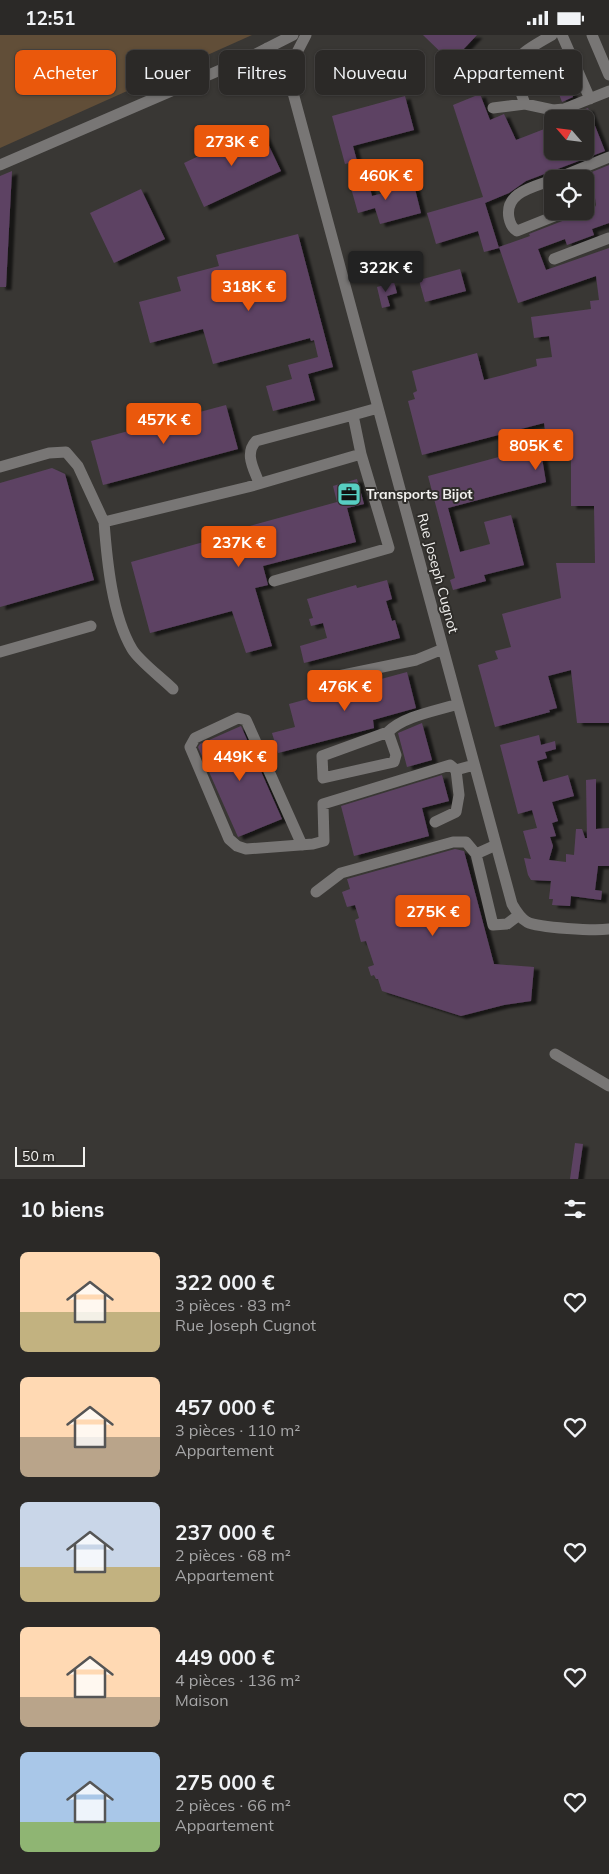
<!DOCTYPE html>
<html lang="fr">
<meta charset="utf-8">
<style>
body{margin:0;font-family:Mulish,sans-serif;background:#373533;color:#f1f3f6;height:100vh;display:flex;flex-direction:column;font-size:19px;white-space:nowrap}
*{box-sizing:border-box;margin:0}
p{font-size:16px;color:#a6a6a7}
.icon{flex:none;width:28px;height:28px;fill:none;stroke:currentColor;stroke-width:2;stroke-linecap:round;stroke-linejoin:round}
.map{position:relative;height:1144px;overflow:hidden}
.details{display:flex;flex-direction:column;background:#2b2927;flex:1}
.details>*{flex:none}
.guide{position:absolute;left:15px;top:15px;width:580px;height:45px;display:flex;gap:10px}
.needle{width:32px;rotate:298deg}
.tools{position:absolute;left:544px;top:75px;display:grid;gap:10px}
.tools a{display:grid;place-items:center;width:50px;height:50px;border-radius:8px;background:#2b2927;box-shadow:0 1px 4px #0004,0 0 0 1px #474544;font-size:25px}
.scale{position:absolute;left:15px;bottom:12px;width:70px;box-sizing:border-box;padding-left:5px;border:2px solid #f2f1ef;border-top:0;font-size:14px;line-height:18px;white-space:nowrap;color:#f2f1ef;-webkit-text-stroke:4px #2f2d2a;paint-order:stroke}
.price{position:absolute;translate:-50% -42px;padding:0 11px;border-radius:5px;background:#ea580c;color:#fff;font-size:16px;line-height:32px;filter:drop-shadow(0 1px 2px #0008)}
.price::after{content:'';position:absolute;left:50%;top:30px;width:15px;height:11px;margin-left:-8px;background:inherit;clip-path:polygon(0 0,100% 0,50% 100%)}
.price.on{background:#222;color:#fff}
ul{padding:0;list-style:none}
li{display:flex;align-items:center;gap:15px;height:125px;padding:0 20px}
li span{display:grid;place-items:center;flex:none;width:140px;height:100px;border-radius:8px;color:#555}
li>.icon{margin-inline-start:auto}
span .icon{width:60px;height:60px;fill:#fffc;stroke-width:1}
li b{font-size:21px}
h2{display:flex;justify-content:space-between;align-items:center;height:60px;padding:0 20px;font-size:21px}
.pill{padding:0 18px;border-radius:8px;background:#2b2927;box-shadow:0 1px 4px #0004,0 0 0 1px #474544;font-size:18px;line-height:45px}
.pill.on{background:#ea580c;color:#fff}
.status{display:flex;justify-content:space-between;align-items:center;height:35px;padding:0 25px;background:#2b2927;direction:ltr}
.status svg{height:14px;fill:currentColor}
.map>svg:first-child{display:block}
.green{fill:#614e38}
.building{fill:#5d4363;filter:url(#shadow)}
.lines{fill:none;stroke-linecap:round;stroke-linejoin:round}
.minor{stroke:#787675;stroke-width:11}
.labels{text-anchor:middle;stroke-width:4;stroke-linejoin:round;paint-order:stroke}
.poi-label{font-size:14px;font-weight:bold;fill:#f2f1ef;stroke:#2f2d2a;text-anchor:start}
.street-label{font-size:14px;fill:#f2f1ef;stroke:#2f2d2a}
</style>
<div class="status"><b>12:51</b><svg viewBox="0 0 49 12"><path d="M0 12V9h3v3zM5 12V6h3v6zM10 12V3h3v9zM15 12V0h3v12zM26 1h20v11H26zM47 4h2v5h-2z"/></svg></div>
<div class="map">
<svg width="609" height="1144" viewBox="0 0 609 1144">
<defs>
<filter id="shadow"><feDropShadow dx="5.5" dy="3" stdDeviation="1" flood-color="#0009"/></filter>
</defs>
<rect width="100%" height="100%" fill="#393734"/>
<path class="green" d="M0,0H252L0,113Z"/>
<path class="building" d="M423,0H477L458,20L463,25L456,32Z
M559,20L573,62L562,67L551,38L535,44L530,31Z
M480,59L490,85L504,79L516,105L552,91V116H585V74L588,73L605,116L526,146L509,158L485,168L499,213L484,217L478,196L436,209L427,178L483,162L453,70Z
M405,61L414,95L353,111L357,126L345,129L332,81Z
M260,92L281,136L204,172L184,128Z
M609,130V188L592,194L594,200L567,210L565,204L538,214L546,235L609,213V688H577L571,635L548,641L557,673L549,675L550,677L495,692L478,630L498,624L495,616L511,612L502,579L561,563L556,528H595L594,471H571V419L542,423L546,447L448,473L460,517L490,509L484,487L511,480L524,530L484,540L486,546L453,555L450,545L455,543L428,441L547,409L544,388L422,420L408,366L415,364L413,358L417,356L412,336L477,318L484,345L537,331L536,324L552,322L549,301L534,303L531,282L591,274L590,266L599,265L596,241L518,268L499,212L530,201L529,199L570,183L574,178L594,174L596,170L595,163L585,161V144H575Z
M12,136L6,252H0V141Z
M367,142L372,161L414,150L421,178L380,189L375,173L358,178L349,146Z
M141,154L165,204L114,228L90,178Z
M298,199L333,332L308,339L315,365L273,376L266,351L292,344L288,330L318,322L314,305L311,306L310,303L213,329L203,294L150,308L139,267L181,256L177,242L219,231L216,220Z
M460,234L466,256L425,267L419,245Z
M394,247L397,258L387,261L390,271L382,273L377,252Z
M226,370L238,414L103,450L91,406Z
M52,433L65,439L94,545L0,572V448Z
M357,444L364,469L347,473L356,507L263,531L268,550L255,553L272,611L246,618L232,576L150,598L131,527L240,497L239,494L337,467L333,451Z
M387,545L392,564L386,566L392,586L395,585L400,603L304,628L300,611L327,603L323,588L311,591L309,584L313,583L307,564L356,550L357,553Z
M407,637L416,673L373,685L374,693L278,718L272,698L295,692L289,669Z
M422,688L432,725L407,732L398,698Z
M241,691L282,784L238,802L198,712L200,709Z
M539,700L541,710L555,706L556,714L545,717L547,723L537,726L543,747L568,740L574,761L552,767L558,786L552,788L556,801L550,802L553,811L549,825L566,827V819L574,820L576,794H582L585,803H587L586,745L596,744V794L609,793V831H598L595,855L602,856L601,865L571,861L570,871L552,870L553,864H549L551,846L531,845L528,840L524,823L531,824L523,796L537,793L532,775L518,779L500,710Z
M442,740L449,766L422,773L429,801L354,821L341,771Z
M455,814L464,816L494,929L534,932L531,966L504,970L461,981L382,956L378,944H376L374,940L371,941L368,932L374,930L366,906L361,907L355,885L359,883L355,870L347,872L342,857L350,854L347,844Z
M575,1108L583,1109L578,1144H570Z"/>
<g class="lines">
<path class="minor" d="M562,0L590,64
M592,0L609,40
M267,13L277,26L292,54L293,25L306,0
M292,54L512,869C516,876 520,883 527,887C539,893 595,896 609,894
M525,69L512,33C519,17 537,9 552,0
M493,73L525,69L553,75L564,74L609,56
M0,130L248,23L293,0
M555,144L609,122
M552,145C534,152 504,157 509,183C510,188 512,193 517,196L567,176
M585,169L589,168
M554,224L609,203
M0,432L49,418L66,417L78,431L104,487L248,452L361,419L353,380L378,373
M259,448C254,434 244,419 256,406L353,380
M104,487C107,526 112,580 132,614C139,626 162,643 173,654
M274,546L389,513L361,419
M0,617L91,591
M314,646L416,625L443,614
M388,697L396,720L394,727L323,743L322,721Z
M388,697C404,681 436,676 458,669
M435,787L456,777L459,760L456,735
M302,810L246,685L238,683L195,703L190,712L229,804L237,811L246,814L313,809L324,806L323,769L450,730L456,735L474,730
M496,810L476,819L493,890L507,889L519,880
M316,857L341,838L453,807H466L476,819
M555,1019L609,1051"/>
</g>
<defs>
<g id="office-square" transform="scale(1.25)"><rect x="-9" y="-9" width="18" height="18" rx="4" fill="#57cec2" stroke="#2f2d2a"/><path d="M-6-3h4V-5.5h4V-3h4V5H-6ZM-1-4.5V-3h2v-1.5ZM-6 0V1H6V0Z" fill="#111"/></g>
</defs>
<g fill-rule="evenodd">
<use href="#office-square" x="349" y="459"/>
</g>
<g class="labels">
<g class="poi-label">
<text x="366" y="464">Transports Bijot</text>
</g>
<g class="street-label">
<text transform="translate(438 538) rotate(75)" y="5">Rue Joseph Cugnot</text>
</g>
</g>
</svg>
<div class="tools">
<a><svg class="needle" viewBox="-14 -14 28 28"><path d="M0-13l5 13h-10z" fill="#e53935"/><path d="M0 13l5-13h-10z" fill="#a6a6a7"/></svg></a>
<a><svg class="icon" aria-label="locate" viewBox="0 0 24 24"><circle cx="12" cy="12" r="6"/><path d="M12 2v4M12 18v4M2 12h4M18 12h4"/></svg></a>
</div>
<div class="scale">50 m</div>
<b class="price" style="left:232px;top:132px">273K €</b>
<b class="price" style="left:386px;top:166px">460K €</b>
<b class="price on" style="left:386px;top:258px">322K €</b>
<b class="price" style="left:249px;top:277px">318K €</b>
<b class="price" style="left:164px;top:410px">457K €</b>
<b class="price" style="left:536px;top:436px">805K €</b>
<b class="price" style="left:239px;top:533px">237K €</b>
<b class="price" style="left:345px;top:677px">476K €</b>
<b class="price" style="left:240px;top:747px">449K €</b>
<b class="price" style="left:433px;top:902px">275K €</b>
<div class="guide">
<a class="pill on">Acheter</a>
<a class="pill">Louer</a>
<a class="pill">Filtres</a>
<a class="pill">Nouveau</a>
<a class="pill">Appartement</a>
</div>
</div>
<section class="details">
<h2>10 biens<svg class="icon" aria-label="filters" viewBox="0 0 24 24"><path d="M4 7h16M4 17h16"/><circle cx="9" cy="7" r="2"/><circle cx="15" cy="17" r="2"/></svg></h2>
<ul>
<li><span style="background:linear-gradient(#ffd9b3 60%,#c2b280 0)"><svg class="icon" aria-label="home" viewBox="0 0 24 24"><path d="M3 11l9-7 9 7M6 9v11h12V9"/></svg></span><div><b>322 000 €</b><p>3 pièces · 83 m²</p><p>Rue Joseph Cugnot</p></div><svg class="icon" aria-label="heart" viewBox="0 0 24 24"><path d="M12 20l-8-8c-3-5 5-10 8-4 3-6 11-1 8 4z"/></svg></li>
<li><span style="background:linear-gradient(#ffd9b3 60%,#b9a48a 0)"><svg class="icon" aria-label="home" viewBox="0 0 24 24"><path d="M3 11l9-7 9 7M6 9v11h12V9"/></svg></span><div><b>457 000 €</b><p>3 pièces · 110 m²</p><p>Appartement</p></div><svg class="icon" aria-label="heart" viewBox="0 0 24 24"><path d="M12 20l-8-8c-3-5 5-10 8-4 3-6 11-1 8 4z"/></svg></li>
<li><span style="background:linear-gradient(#c9d6e8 65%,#c2b280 0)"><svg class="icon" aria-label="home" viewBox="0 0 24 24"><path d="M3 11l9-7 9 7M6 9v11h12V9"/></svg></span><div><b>237 000 €</b><p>2 pièces · 68 m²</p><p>Appartement</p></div><svg class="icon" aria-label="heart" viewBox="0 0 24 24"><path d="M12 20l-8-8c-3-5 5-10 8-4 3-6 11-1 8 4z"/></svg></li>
<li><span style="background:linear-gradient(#ffd9b3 70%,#b9a48a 0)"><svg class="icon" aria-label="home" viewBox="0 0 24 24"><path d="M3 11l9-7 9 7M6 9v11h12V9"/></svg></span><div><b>449 000 €</b><p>4 pièces · 136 m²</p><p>Maison</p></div><svg class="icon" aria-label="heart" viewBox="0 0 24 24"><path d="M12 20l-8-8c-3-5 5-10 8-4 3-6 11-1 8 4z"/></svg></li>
<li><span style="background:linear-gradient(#a9c7e8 70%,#8fb573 0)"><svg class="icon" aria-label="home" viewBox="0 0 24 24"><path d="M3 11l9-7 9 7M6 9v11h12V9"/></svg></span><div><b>275 000 €</b><p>2 pièces · 66 m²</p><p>Appartement</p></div><svg class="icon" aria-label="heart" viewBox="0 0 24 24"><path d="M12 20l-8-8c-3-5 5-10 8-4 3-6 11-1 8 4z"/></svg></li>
</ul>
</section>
